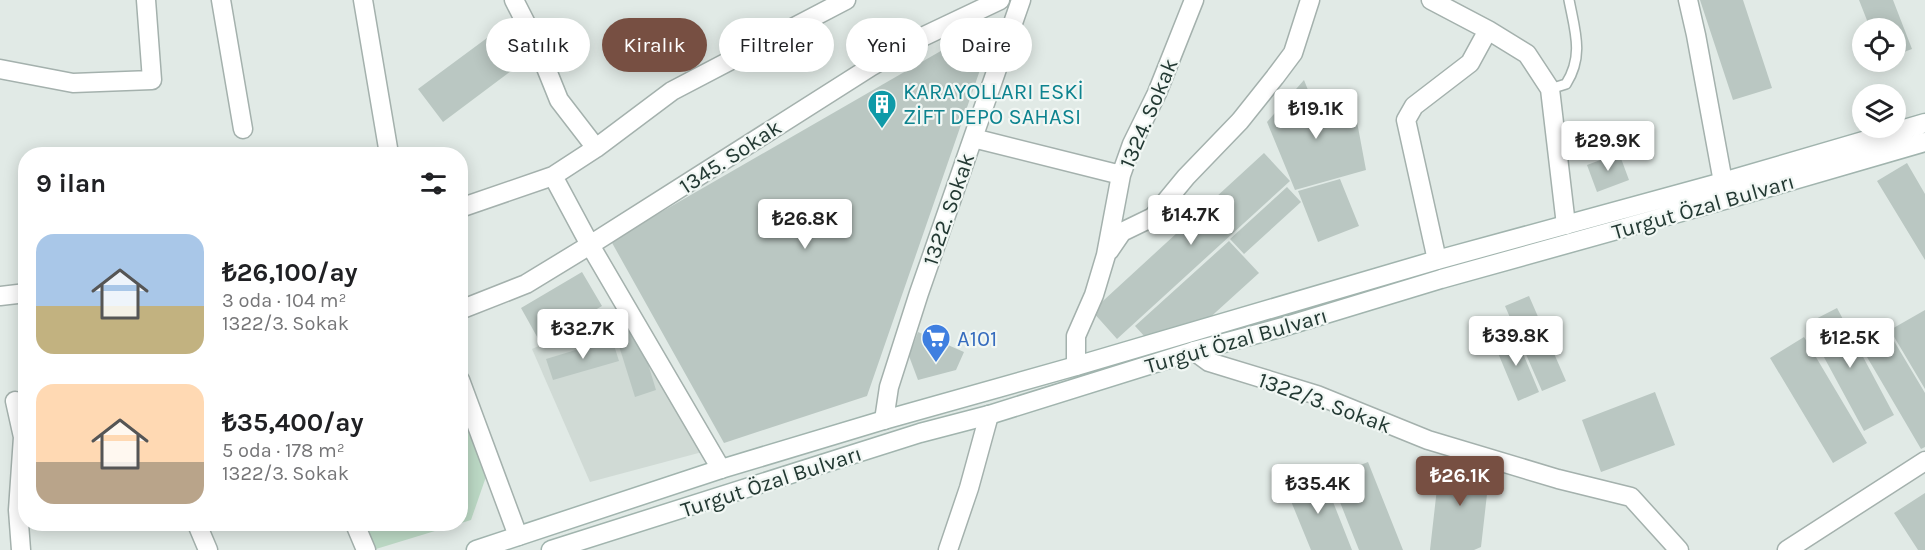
<!DOCTYPE html>
<html lang="tr">
<meta charset="utf-8">
<style>
body{margin:0;font-family:Karla,sans-serif;background:#f2f2f2;color:#202124;height:100vh;display:flex;flex-direction:column;font-size:22px;white-space:nowrap}
*{box-sizing:border-box;margin:0}
p{font-size:20px;color:#757577}
.icon{flex:none;width:33px;height:33px;fill:none;stroke:currentColor;stroke-width:2;stroke-linecap:round;stroke-linejoin:round}
.map{position:relative;flex:1;overflow:hidden}
.sheet{position:absolute;left:18px;top:147px;width:450px;height:384px;display:flex;flex-direction:column;background:#fff;border-radius:24px;box-shadow:0 3px 15px #0003}
.sheet>*{flex:none}
.guide{position:absolute;left:486px;top:18px;width:570px;height:54px;display:flex;gap:12px}
.controls{position:absolute;left:1852px;top:18px;display:grid;gap:12px}
.controls a{display:grid;place-items:center;width:54px;height:54px;border-radius:50%;background:#fff;box-shadow:0 3px 15px #0003;font-size:30px}
.price{position:absolute;translate:-50% -51px;padding:0 14px;border-radius:6px;background:#fff;color:#222;font-size:20px;line-height:39px;filter:drop-shadow(0 2px 3px #0008)}
.price::after{content:'';position:absolute;left:50%;top:36px;width:18px;height:14px;margin-left:-9px;background:inherit;clip-path:polygon(0 0,100% 0,50% 100%)}
.price.active{background:#774f42;color:#fff}
ul{padding:0;list-style:none}
li{display:flex;align-items:center;gap:18px;height:150px;padding:0 18px}
li span{display:grid;place-items:center;flex:none;width:168px;height:120px;border-radius:18px;color:#555}
li>.icon{margin-inline-start:auto}
span .icon{width:72px;height:72px;fill:#fffc;stroke-width:1}
li b{font-size:26px}
h2{display:flex;justify-content:space-between;align-items:center;height:72px;padding:0 18px;font-size:26px}
.tag{padding:0 21px;border-radius:27px;background:#fff;box-shadow:0 3px 15px #0003;font-size:21px;line-height:54px}
.tag.active{background:#774f42;color:#fff}
.map>svg:first-child{display:block}
.built{fill:#d0dad5}
.green{fill:#bcd9c5}
.building{fill:#bac7c2}
.lines{fill:none;stroke-linecap:round;stroke-linejoin:round}
.lane-casing{stroke:#a4b1ad;stroke-width:12}
.street-casing{stroke:#a4b1ad;stroke-width:21}
.secondary-casing{stroke:#a1b4ae;stroke-width:21}
.lane{stroke:#fff;stroke-width:9}
.street{stroke:#fff;stroke-width:18}
.secondary{stroke:#fff;stroke-width:18}
.labels{text-anchor:middle;stroke-width:4.5;stroke-linejoin:round;paint-order:stroke}
.culture-label{font-size:22px;fill:#0d838f;stroke:#f1f7f4;text-anchor:start}
.street-label{font-size:22px;fill:#233933;stroke:#f1f7f4}
.shop-label{font-size:22px;fill:#366cbe;stroke:#f1f7f4;text-anchor:start}
</style>
<div class="map">
<svg width="1925" height="550" viewBox="0 0 1925 550">
<rect width="100%" height="100%" fill="#e1eae6"/>
<path class="built" d="M628,306L706,451L590,482L532,349Z"/>
<path class="green" d="M461,400L488,471L471,520L376,549L365,524H460Z"/>
<path class="building" d="M1700,0H1743L1772,88L1733,100Z
M1859,0H1893L1912,49L1896,55V28H1870Z
M998,18L867,396L724,443L611,241Z
M487,38L511,71L443,122L418,89Z
M1304,80L1312,100L1355,111L1366,170L1295,190L1267,122Z
M1264,153L1290,181L1117,339L1092,311Z
M1619,153L1629,180L1597,192L1587,165Z
M1907,163L1925,194V260L1877,181Z
M1340,179L1359,226L1318,242L1298,191Z
M1287,187L1301,202L1244,254L1230,239Z
M1229,241L1259,273L1205,322L1146,338L1135,326Z
M582,272L602,306L540,342L521,308Z
M1529,296L1566,381L1542,391L1505,306Z
M1837,308L1894,415L1864,431L1806,324Z
M1925,310V389L1890,330Z
M636,324L656,390L635,397L614,330Z
M918,332L964,352L956,370L918,380L909,356Z
M1514,332L1539,392L1518,401L1493,341Z
M1804,337L1867,443L1833,463L1770,358Z
M612,339L619,361L553,380L546,359Z
M1894,341L1925,393V447L1921,449L1867,357Z
M1655,392L1675,445L1601,472L1582,420Z
M1368,462L1403,550H1359L1330,477Z
M1440,462L1490,468L1481,547L1474,550H1430Z
M1322,474L1352,550H1311L1286,489Z
M1925,493V550H1918L1894,513Z"/>
<g class="lines">
<g class="lane-casing">
<path id="lane" d="M1550,89L1566,84C1584,56 1575,31 1569,0"/>
</g>
<g class="street-casing">
<path id="street" d="M221,0L243,129
M363,0L389,154
M514,0L536,43L559,100L596,148
M1431,0L1488,30L1470,63L1414,106L1406,120L1437,260
M1688,0L1696,35L1723,182
M1488,30L1527,54L1550,89L1566,225
M0,69L73,83L152,80L146,0
M973,138L1121,175
M553,176L590,245L721,469
M460,208L553,176L596,148L672,91L846,0
M1109,251L1122,232L1153,217L1186,177L1240,121L1275,77L1293,53L1310,0
M0,296L26,293
M460,310L526,284L590,245L872,66L918,39L1000,0
M1194,351L1209,362L1317,395L1428,440L1558,479L1631,497L1679,550
M1076,366V336L1094,295L1106,255L1121,175L1132,144L1157,93L1194,0
M460,380L518,536
M15,401L23,437L18,510L21,550
M884,420L889,387L919,293L1021,0
M197,524L208,550
M355,524L366,550
M948,550L969,488L989,415
M1787,550L1925,461"/>
</g>
<g class="secondary-casing">
<path id="secondary" d="M476,550L721,469L884,420L1076,366L1437,260L1723,182L1925,123
M551,550L920,433L989,415L1194,351L1283,327L1441,279L1728,199L1925,142"/>
</g>
<use href="#lane" class="lane"/>
<use href="#street" class="street"/>
<use href="#secondary" class="secondary"/>
</g>
<defs>
<g id="building-pin" transform="scale(1.5)"><path d="M0 17L-7.5 6A9.5 9.5 0 1 1 7.5 6Z" fill="#0f9aa8" stroke="#f1f7f4"/><path d="M-4-6H4V6H1V3H-1V6H-4ZM-2.5-4.3h1.7v1.8h-1.7ZM.8-4.3h1.7v1.8H.8ZM-2.5-1h1.7V.8h-1.7ZM.8-1h1.7V.8H.8Z" fill="#fff"/></g>
<g id="supermarket-pin" transform="scale(1.5)"><path d="M0 17L-7.5 6A9.5 9.5 0 1 1 7.5 6Z" fill="#3f7fe0" stroke="#f1f7f4"/><path d="M-6-5.5h2.5l.6 2H6L4.5 2H-2.5L-4.4-4H-6ZM-1.5 3.2a1.3 1.3 0 1 0 .1 0ZM3 3.2a1.3 1.3 0 1 0 .1 0Z" fill="#fff"/></g>
</defs>
<g fill-rule="evenodd">
<use href="#building-pin" x="882" y="104"/>
<use href="#supermarket-pin" x="936" y="338"/>
</g>
<g class="labels">
<g class="culture-label">
<text x="903" y="99">KARAYOLLARI ESKİ<tspan x="903" dy="25">ZİFT DEPO SAHASI</tspan></text>
</g>
<g class="street-label">
<text transform="translate(1148 113) rotate(-67)" y="8">1324. Sokak</text>
<text transform="translate(730 156) rotate(-33)" y="8">1345. Sokak</text>
<text transform="translate(1703 206) rotate(-16)" y="8">Turgut Özal Bulvarı</text>
<text transform="translate(948 209) rotate(-71)" y="8">1322. Sokak</text>
<text transform="translate(1236 340) rotate(-16)" y="8">Turgut Özal Bulvarı</text>
<text transform="translate(1325 402) rotate(20)" y="8">1322/3. Sokak</text>
<text transform="translate(771 481) rotate(-18)" y="8">Turgut Özal Bulvarı</text>
</g>
<g class="shop-label">
<text x="957" y="346">A101</text>
</g>
</g>
</svg>
<div class="controls">
<a><svg class="icon" aria-label="locate" viewBox="0 0 24 24"><circle cx="12" cy="12" r="6"/><path d="M12 2v4M12 18v4M2 12h4M18 12h4"/></svg></a>
<a><svg class="icon" aria-label="layers" viewBox="0 0 24 24"><path d="M12 4l9 5-9 5-9-5zM3 14l9 5 9-5"/></svg></a>
</div>
<b class="price" style="left:1316px;top:140px">₺19.1K</b>
<b class="price" style="left:1608px;top:172px">₺29.9K</b>
<b class="price" style="left:1191px;top:246px">₺14.7K</b>
<b class="price" style="left:805px;top:250px">₺26.8K</b>
<b class="price" style="left:583px;top:360px">₺32.7K</b>
<b class="price" style="left:1516px;top:367px">₺39.8K</b>
<b class="price" style="left:1850px;top:369px">₺12.5K</b>
<b class="price active" style="left:1460px;top:507px">₺26.1K</b>
<b class="price" style="left:1318px;top:515px">₺35.4K</b>
<div class="guide">
<a class="tag">Satılık</a>
<a class="tag active">Kiralık</a>
<a class="tag">Filtreler</a>
<a class="tag">Yeni</a>
<a class="tag">Daire</a>
</div>
<section class="sheet">
<h2>9 ilan<svg class="icon" aria-label="filters" viewBox="0 0 24 24"><path d="M4 7h16M4 17h16"/><circle cx="9" cy="7" r="2"/><circle cx="15" cy="17" r="2"/></svg></h2>
<ul>
<li><span style="background:linear-gradient(#a9c7e8 60%,#c2b280 0)"><svg class="icon" aria-label="home" viewBox="0 0 24 24"><path d="M3 11l9-7 9 7M6 9v11h12V9"/></svg></span><div><b>₺26,100/ay</b><p>3 oda · 104 m²</p><p>1322/3. Sokak</p></div></li>
<li><span style="background:linear-gradient(#ffd9b3 65%,#b9a48a 0)"><svg class="icon" aria-label="home" viewBox="0 0 24 24"><path d="M3 11l9-7 9 7M6 9v11h12V9"/></svg></span><div><b>₺35,400/ay</b><p>5 oda · 178 m²</p><p>1322/3. Sokak</p></div></li>
</ul>
</section>
</div>
